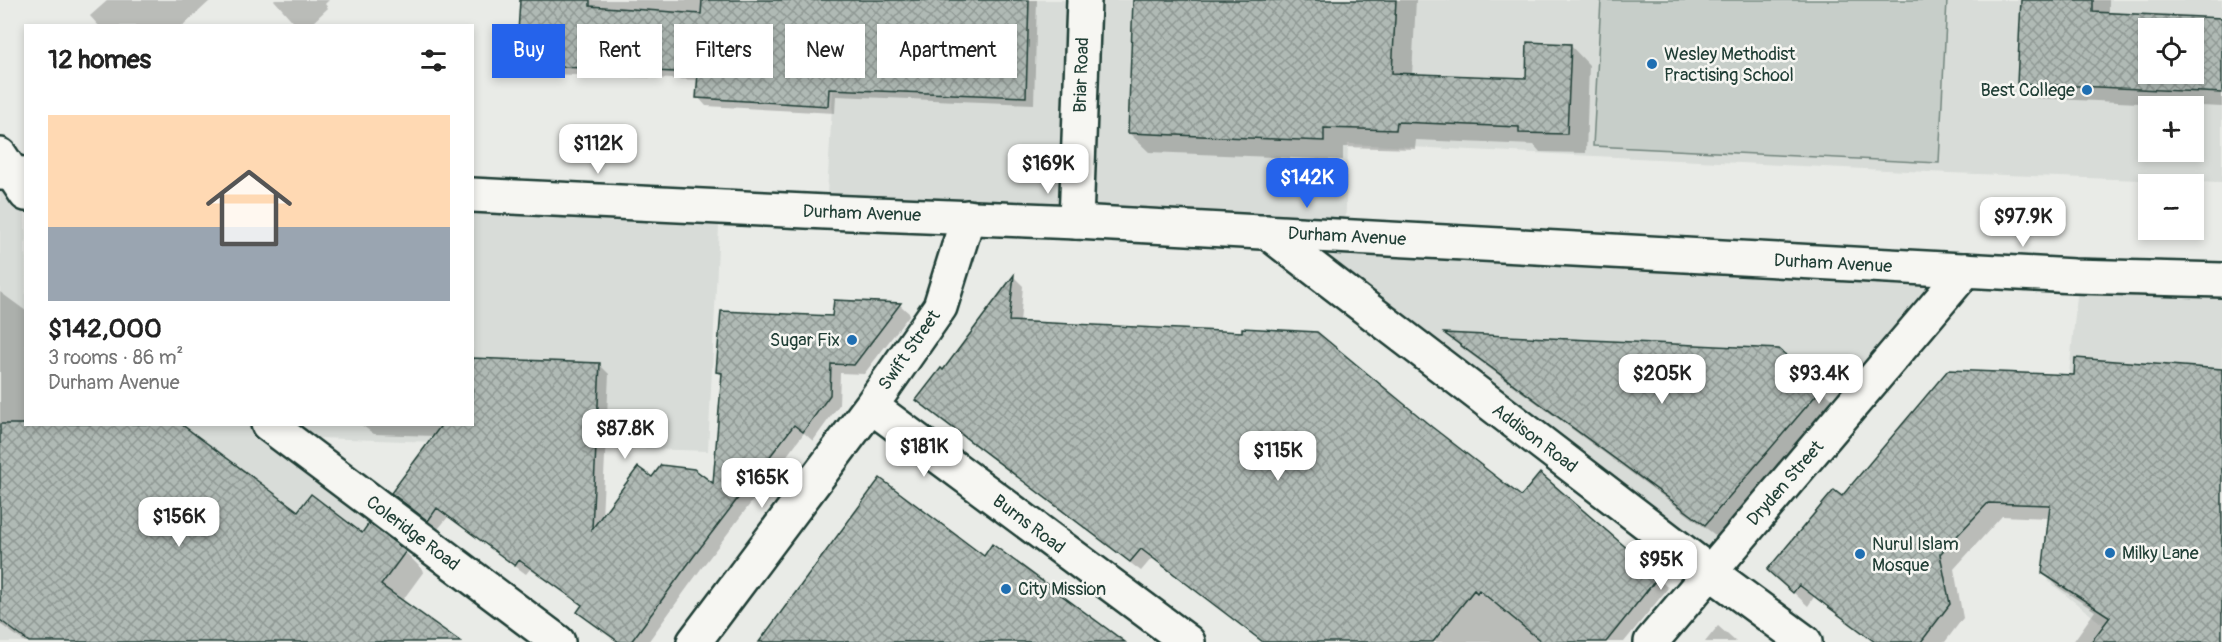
<!DOCTYPE html>
<meta charset="utf-8">
<style>
body{margin:0;font-family:Pangolin,sans-serif;background:#f6f6f6;color:#222;height:100vh;display:flex;flex-direction:column;font-size:22px;white-space:nowrap}
*{box-sizing:border-box;margin:0}
p{font-size:20px;color:#767676}
.icon{flex:none;width:33px;height:33px;fill:none;stroke:currentColor;stroke-width:2;stroke-linecap:round;stroke-linejoin:round}
.map{position:relative;flex:1;overflow:hidden}
.side{position:absolute;left:24px;top:24px;width:450px;height:402px;display:flex;flex-direction:column;background:#fff;border-radius:0px;box-shadow:0 3px 9px #0003}
.side>*{flex:none}
.guide{position:absolute;left:492px;top:24px;width:570px;height:54px;display:flex;gap:12px}
.buttons{position:absolute;left:2138px;top:18px;display:grid;gap:12px}
.buttons a{display:grid;place-items:center;width:66px;height:66px;border-radius:0px;background:#fff;box-shadow:0 3px 9px #0003;font-size:30px}
.price{position:absolute;translate:-50% -51px;padding:0 14px;border-radius:12px;background:#fff;color:#222;font-size:20px;line-height:39px;filter:drop-shadow(0 2px 3px #0008)}
.price::after{content:'';position:absolute;left:50%;top:36px;width:18px;height:14px;margin-left:-9px;background:inherit;clip-path:polygon(0 0,100% 0,50% 100%)}
.price.selected{background:#2563eb;color:#fff}
ul{padding:0;list-style:none}
li{display:grid;align-content:center;gap:12px;height:318px;padding:0 24px}
li span{display:grid;place-items:center;height:186px;border-radius:0px;color:#555}
li>.icon{margin-inline-start:auto}
span .icon{width:108px;height:108px;fill:#fffc;stroke-width:1}
li b{font-size:26px}
h2{display:flex;justify-content:space-between;align-items:center;height:72px;padding:0 24px;font-size:26px}
.chip{padding:0 21px;border-radius:0px;background:#fff;box-shadow:0 3px 9px #0003;font-size:21px;line-height:54px}
.chip.selected{background:#2563eb;color:#fff}
.map>svg:first-child{display:block}
.built{fill:#d8dcd8;fill-rule:evenodd}
.green{fill:#c7cec9;stroke:#73867e;stroke-width:1.5}
.shadow{fill:#0003;fill-rule:evenodd}
.building{fill:url(#building-cross-hatch);stroke:#1f3d34;stroke-width:1.5;fill-rule:evenodd}
.lines{fill:none;stroke-linecap:round;stroke-linejoin:round}
.street-casing{stroke:#1f3d34;stroke-width:38}
.secondary-casing{stroke:#1f3d34;stroke-width:38}
.street{stroke:#f6f6f2;stroke-width:33}
.secondary{stroke:#f6f6f2;stroke-width:33}
.poi-dot{fill:#1f6fb2;stroke:#f6f6f2;stroke-width:2}
.labels{text-anchor:middle;stroke-width:5;stroke-linejoin:round;paint-order:stroke}
.poi-label{font-size:18px;fill:#1f3d34;stroke:#f6f6f2;text-anchor:start}
.street-label{font-size:18px;fill:#1f3d34;stroke:#f6f6f2}
</style>
<div class="map">
<svg width="2222" height="642" viewBox="0 0 2222 642">
<defs>
<pattern id="building-cross-hatch" width="8" height="8" patternUnits="userSpaceOnUse" patternTransform="scale(1.5)"><rect width="8" height="8" fill="#b0bab5"/><path d="M0 0l8 8M0 8l8-8" fill="none" stroke="#8f9894"/></pattern>
</defs>
<rect width="100%" height="100%" fill="#e9ebe7"/>
<filter id="ink" filterUnits="userSpaceOnUse"><feTurbulence type="fractalNoise" baseFrequency=".0167" numOctaves="2"/><feDisplacementMap in="SourceGraphic" scale="12" xChannelSelector="R" yChannelSelector="G"/><feConvolveMatrix kernelMatrix="1 2 1 2 8 2 1 2 1" color-interpolation-filters="sRGB"/></filter>
<g filter="url(#ink)">
<path class="built" d="M838,0H2222V183L1949,173L1348,144L1345,235L1966,270L1710,572L1267,232L826,212ZM2148,28H2193V74H2148ZM2148,106H2193V152H2148Z
M0,165L25,174L26,424H472L473,195L720,206L708,451L288,437L418,537L340,642H0Z
M2079,276L2222,280V642H2125L2048,581Z"/>
<path class="green" d="M1601,0H1947L1939,163L1593,146Z"/>
<path class="shadow" d="M108,0H211L183,26H99L90,16Z
M274,0H329L325,4L328,8L309,26H297Z
M521,0H1037L1034,104L836,96L835,113L706,106L698,97L699,80L526,73L518,65Z
M1135,0H1416L1412,75L1527,80L1570,45L1589,65L1586,153L1540,152L1534,145L1416,140L1415,149L1343,147V160L1149,152L1129,133Z
M2023,0H2109V14L2222,19V107L2034,98L2019,83ZM2148,28H2193V74H2148Z
M1014,277L1023,286L1020,323L1431,428L1521,499L1658,578L1668,588L1624,642H1265L1152,558L1141,571L928,410L918,400L943,372Z
M0,292L26,311V424L298,513L362,535L405,552L424,571L402,601L459,642H25L0,624Z
M835,302L900,305L910,314L864,374L840,373L839,405L813,441L804,433L703,566L648,642H617L588,621L579,612L582,606L530,569L526,574L448,517L438,529L403,503L393,493L435,436L374,434L360,424H472V348L473,360L599,364L609,374L602,518L652,479L714,486L723,377L718,371L834,318Z
M1448,334L1778,350L1838,404L1722,540L1462,348Z
M2222,371V642H2073L2095,611L2058,587L2044,572L2050,518L2002,516L1954,569L1963,618L1945,642H1873L1814,597L1808,606L1769,570L1842,499L2075,377Z
M1718,626L1736,642H1705Z"/>
<path class="building" d="M520,0H590V6L701,14L702,0H1029L1026,97L829,89L828,106L696,98L698,73L516,65Z
M1133,0H1396L1392,73L1526,78L1527,42L1571,44L1567,134L1519,133V127L1397,122L1396,130L1324,128V141L1128,133Z
M2021,0H2093V12L2222,18V93L2017,83ZM2148,28H2193V74H2148Z
M1014,275L1009,321L1242,332V328L1317,332L1432,427L1521,496L1540,473L1659,576L1606,642H1542L1479,590L1477,593L1474,590L1433,642H1263L1141,549L1130,562L916,400L941,368L943,370Z
M834,300L901,303L854,365L831,364L830,395L803,432L794,425L694,556L631,642H619L577,612L582,605L519,560L515,566L437,508L428,521L391,493L442,424H472V358L600,363L592,529L638,467L652,477L661,465L694,469L713,483L722,373L716,372L721,311L832,316Z
M1444,333L1779,349L1823,387L1705,525Z
M2075,358L2222,369V642H2091L2110,617L2042,573L2050,505L1988,503L1940,554L1950,604L1921,642H1875L1799,585L1793,593L1767,570L1834,490L1842,496L1948,370L2074,375Z
M0,424H181L298,511L311,494L362,533L369,523L406,551L381,585L461,642H29L0,620Z
M880,478L984,556L992,544L1125,642H759Z"/>
<g class="lines">
<g class="street-casing">
<path id="street" d="M0,155L26,194
M1076,222L1084,0
M1267,232L1710,572L1805,642
M871,406L1188,642
M268,424L558,642
M694,642L871,406L940,307L968,217
M1651,642L1966,270"/>
</g>
<g class="secondary-casing">
<path id="secondary" d="M0,173L26,174
M472,195L826,212L1076,222L2074,276L2222,280"/>
</g>
<use href="#street" class="street"/>
<use href="#secondary" class="secondary"/>
</g>
</g>
<g class="poi-dot">
<circle cx="1652" cy="64" r="6"/>
<circle cx="2087" cy="90" r="6"/>
<circle cx="852" cy="340" r="6"/>
<circle cx="2110" cy="553" r="6"/>
<circle cx="1860" cy="554" r="6"/>
<circle cx="1006" cy="589" r="6"/>
</g>
<g class="labels">
<g class="poi-label">
<text x="1664" y="60">Wesley Methodist<tspan x="1664" dy="21">Practising School</tspan></text>
<text x="2075" y="96" text-anchor="end">Best College</text>
<text x="840" y="346" text-anchor="end">Sugar Fix</text>
<text x="1872" y="550">Nurul Islam<tspan x="1872" dy="21">Mosque</tspan></text>
<text x="2122" y="559">Milky Lane</text>
<text x="1018" y="595">City Mission</text>
</g>
<g class="street-label">
<text transform="translate(1081 75) rotate(-88)" y="6">Briar Road</text>
<text transform="translate(862 213) rotate(2)" y="6">Durham Avenue</text>
<text transform="translate(1347 236) rotate(3)" y="6">Durham Avenue</text>
<text transform="translate(1833 263) rotate(3)" y="6">Durham Avenue</text>
<text transform="translate(909 350) rotate(-55)" y="6">Swift Street</text>
<text transform="translate(1535 438) rotate(37)" y="6">Addison Road</text>
<text transform="translate(1785 483) rotate(-49)" y="6">Dryden Street</text>
<text transform="translate(1029 524) rotate(37)" y="6">Burns Road</text>
<text transform="translate(413 533) rotate(37)" y="6">Coleridge Road</text>
</g>
</g>
</svg>
<div class="buttons">
<a><svg class="icon" aria-label="locate" viewBox="0 0 24 24"><circle cx="12" cy="12" r="6"/><path d="M12 2v4M12 18v4M2 12h4M18 12h4"/></svg></a>
<a>+</a>
<a>−</a>
</div>
<b class="price" style="left:598px;top:175px">$112K</b>
<b class="price" style="left:1048px;top:195px">$169K</b>
<b class="price selected" style="left:1307px;top:209px">$142K</b>
<b class="price" style="left:2023px;top:248px">$97.9K</b>
<b class="price" style="left:1662px;top:405px">$205K</b>
<b class="price" style="left:1819px;top:405px">$93.4K</b>
<b class="price" style="left:625px;top:460px">$87.8K</b>
<b class="price" style="left:924px;top:478px">$181K</b>
<b class="price" style="left:1278px;top:482px">$115K</b>
<b class="price" style="left:762px;top:509px">$165K</b>
<b class="price" style="left:179px;top:548px">$156K</b>
<b class="price" style="left:1661px;top:591px">$95K</b>
<div class="guide">
<a class="chip selected">Buy</a>
<a class="chip">Rent</a>
<a class="chip">Filters</a>
<a class="chip">New</a>
<a class="chip">Apartment</a>
</div>
<section class="side">
<h2>12 homes<svg class="icon" aria-label="filters" viewBox="0 0 24 24"><path d="M4 7h16M4 17h16"/><circle cx="9" cy="7" r="2"/><circle cx="15" cy="17" r="2"/></svg></h2>
<ul>
<li><span style="background:linear-gradient(#ffd9b3 60%,#9aa5b1 0)"><svg class="icon" aria-label="home" viewBox="0 0 24 24"><path d="M3 11l9-7 9 7M6 9v11h12V9"/></svg></span><div><b>$142,000</b><p>3 rooms · 86 m²</p><p>Durham Avenue</p></div></li>
</ul>
</section>
</div>
